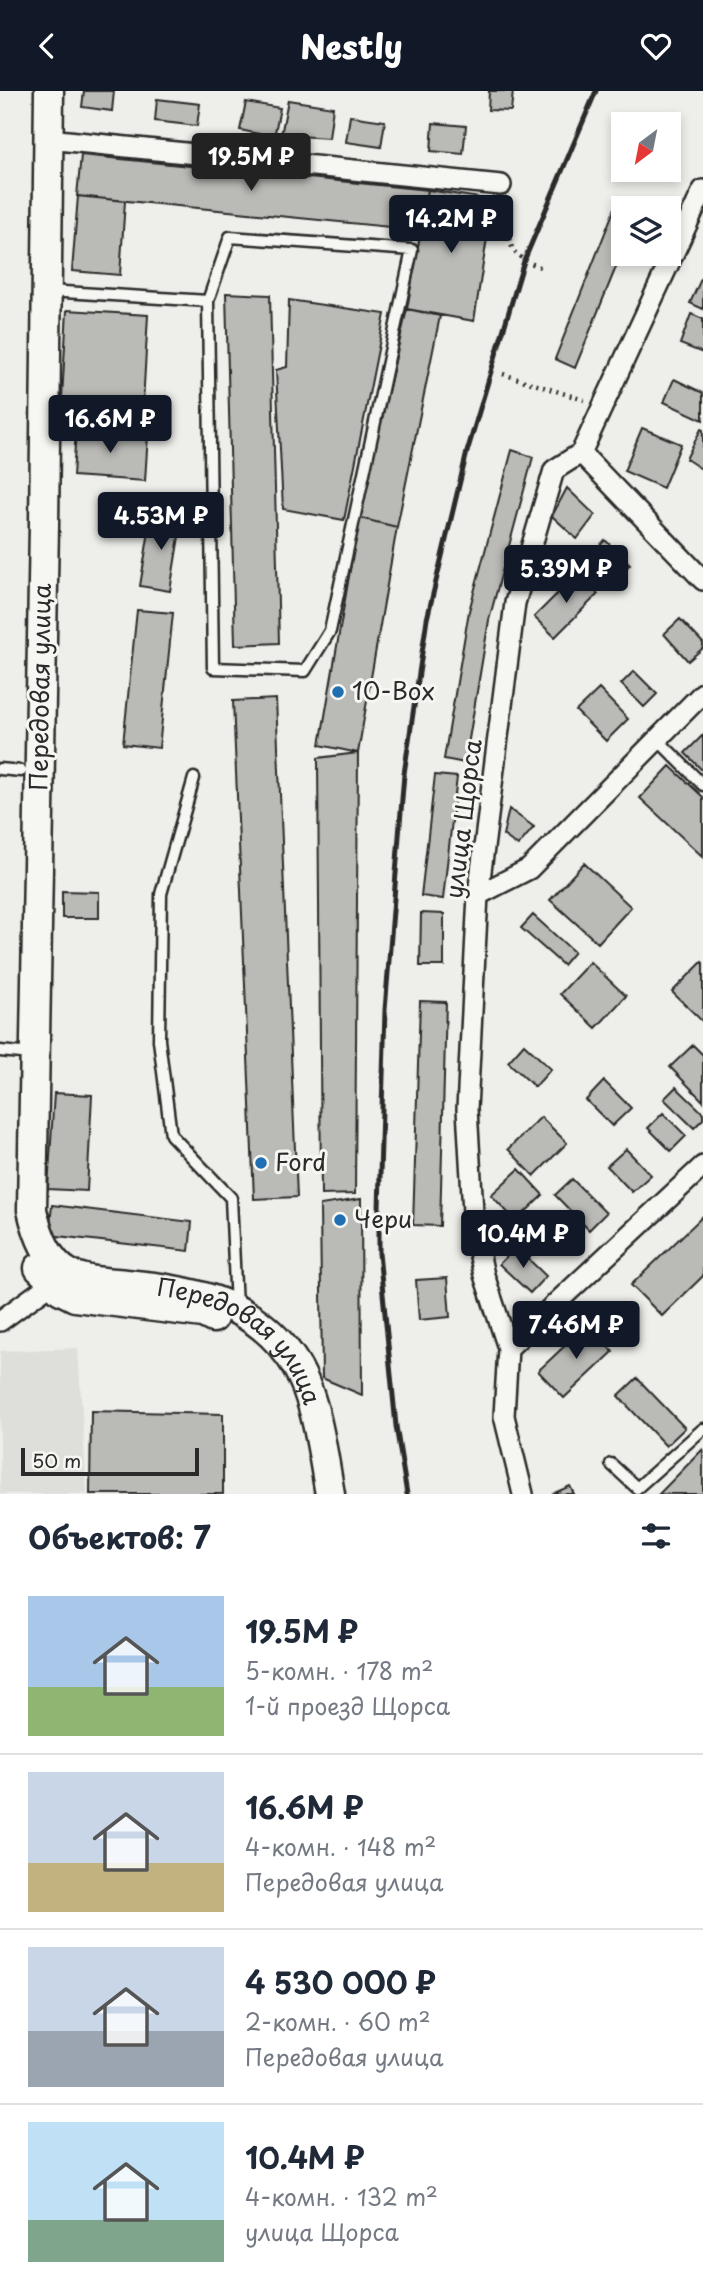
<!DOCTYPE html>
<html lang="ru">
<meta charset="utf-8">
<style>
body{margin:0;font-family:"Playpen Sans",sans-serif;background:#f6f6f7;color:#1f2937;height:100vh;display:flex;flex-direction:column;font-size:26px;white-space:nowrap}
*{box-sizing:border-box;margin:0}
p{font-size:23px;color:#747a83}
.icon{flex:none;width:38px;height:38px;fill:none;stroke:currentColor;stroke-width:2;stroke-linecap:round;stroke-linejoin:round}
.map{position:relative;height:1403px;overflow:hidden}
.details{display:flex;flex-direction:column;background:#fff;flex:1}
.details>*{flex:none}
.needle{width:46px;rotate:212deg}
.controls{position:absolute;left:611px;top:21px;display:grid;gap:14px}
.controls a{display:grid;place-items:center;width:70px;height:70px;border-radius:0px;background:#fff;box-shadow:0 4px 10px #0003;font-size:35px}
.scale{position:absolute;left:21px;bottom:18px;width:178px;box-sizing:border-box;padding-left:7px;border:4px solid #2b2b2b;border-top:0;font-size:19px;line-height:24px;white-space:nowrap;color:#2b2b2b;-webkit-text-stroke:5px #f6f6f2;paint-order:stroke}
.price{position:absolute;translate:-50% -60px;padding:0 16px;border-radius:7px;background:#111827;color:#fff;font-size:23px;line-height:46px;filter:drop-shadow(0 2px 4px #0008)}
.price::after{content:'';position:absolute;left:50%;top:42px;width:21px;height:16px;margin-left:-10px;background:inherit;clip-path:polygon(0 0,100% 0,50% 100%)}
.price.current{background:#222;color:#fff}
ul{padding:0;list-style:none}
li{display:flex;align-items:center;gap:21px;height:175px;padding:0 28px}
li+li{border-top:2px solid #e0e1e3}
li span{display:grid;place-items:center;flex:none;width:196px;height:140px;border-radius:0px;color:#555}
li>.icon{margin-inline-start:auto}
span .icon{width:84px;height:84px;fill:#fffc;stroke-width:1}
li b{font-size:30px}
h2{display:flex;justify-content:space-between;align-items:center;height:84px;padding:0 28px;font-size:30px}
header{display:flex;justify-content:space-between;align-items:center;height:91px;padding:0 28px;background:#111827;color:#fff;font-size:32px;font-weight:800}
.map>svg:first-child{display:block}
.built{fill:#dededb}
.building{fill:#babab7;stroke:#2b2b2b;stroke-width:2}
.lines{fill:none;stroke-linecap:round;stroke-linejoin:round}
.service-casing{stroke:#2b2b2b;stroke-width:15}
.minor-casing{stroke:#2b2b2b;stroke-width:24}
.secondary-casing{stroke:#2b2b2b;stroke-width:33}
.path{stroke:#2b2b2b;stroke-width:4.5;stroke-dasharray:2 5;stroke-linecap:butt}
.service{stroke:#f6f6f2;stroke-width:10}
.minor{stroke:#f6f6f2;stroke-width:19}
.secondary{stroke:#f6f6f2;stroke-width:28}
.rail{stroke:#2b2b2b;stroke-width:5}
.poi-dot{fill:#1f6fb2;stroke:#f6f6f2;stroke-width:2.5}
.labels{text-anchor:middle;stroke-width:6;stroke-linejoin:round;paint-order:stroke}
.street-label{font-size:24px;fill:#2b2b2b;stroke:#f6f6f2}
.poi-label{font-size:24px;fill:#2b2b2b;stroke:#f6f6f2;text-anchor:start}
</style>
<header><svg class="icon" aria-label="back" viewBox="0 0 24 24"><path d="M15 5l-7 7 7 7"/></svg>Nestly<svg class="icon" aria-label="heart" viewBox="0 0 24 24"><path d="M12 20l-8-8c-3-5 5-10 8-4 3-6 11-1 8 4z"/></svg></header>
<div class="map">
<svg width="703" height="1403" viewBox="0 0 703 1403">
<rect width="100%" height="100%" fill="#eeeeea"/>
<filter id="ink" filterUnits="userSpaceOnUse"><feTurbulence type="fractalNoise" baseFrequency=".0143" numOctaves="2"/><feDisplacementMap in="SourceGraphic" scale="14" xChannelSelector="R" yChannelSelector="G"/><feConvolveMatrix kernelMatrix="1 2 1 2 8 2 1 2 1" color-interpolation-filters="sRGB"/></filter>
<g filter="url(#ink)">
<path class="built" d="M78,1257L87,1403H0V1260Z"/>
<path class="building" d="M84,0H114L112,20L82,16Z
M489,0H513L511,20L488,19Z
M157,8L200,13L197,35L155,30Z
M288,9L333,16L329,47L281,44Z
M246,11L280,17L274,46L240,39Z
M350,25L385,30L381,56L346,51Z
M433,32L466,35L463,63L431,60Z
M81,64L428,99L420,139L77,105Z
M428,99L493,109L474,230L407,218Z
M78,105L125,110L120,184L72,180Z
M618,109L638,117H623V159L575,277L555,268Z
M701,188L703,189V218L690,212Z
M226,202L270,204L279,552L235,554Z
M289,209L385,223L344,429L283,418L276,279L287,276Z
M407,218L440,225L397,436L359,427Z
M67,219L148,224L142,330L61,325Z
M691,223L703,228V262L680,253Z
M674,288L703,302V329L664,311Z
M642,337L681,353L663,397L624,380Z
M76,338L148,343L145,390L73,385Z
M701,338L703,339V379L686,368Z
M512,359L533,366L489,529L465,672L444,668L469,520Z
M567,397L595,424L577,448L552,425Z
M152,422L182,427L170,500L140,495Z
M359,427L397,436L358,662L320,654Z
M605,449L630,473L605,499L580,476Z
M577,483L598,503L555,546L534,526Z
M137,519L173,522L159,657L123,653Z
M680,528L703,552V557L688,570L664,543Z
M634,580L657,603L644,616L621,593Z
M599,598L628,628L606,650L576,620Z
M276,608L297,1106L254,1108L233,610Z
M703,644V680L685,662Z
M358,662L355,1103L321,1104L318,667Z
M670,675L703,706V766L640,707Z
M435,684L457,686L443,808L421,805Z
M509,718L534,736L518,755L503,744Z
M584,772L631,816L598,852L550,809Z
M62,800L99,801V827H62Z
M421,822L444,823V875H420Z
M533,824L574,861L563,874L521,837Z
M590,871L626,905L596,937L560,903Z
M702,871L703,872V931L672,901Z
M420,910L446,911L440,1135L413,1134Z
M524,953L551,978L535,996L508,971Z
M693,954L703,964V1010L670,976Z
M604,990L631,1017L612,1035L586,1009Z
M676,996L703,1022V1028L694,1037L664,1008Z
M54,1002L92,1004L87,1100L48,1098Z
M663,1022L686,1045L671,1060L648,1037Z
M541,1026L567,1052L534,1085L508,1058Z
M626,1058L651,1084L632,1101L607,1075Z
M519,1078L543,1104L516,1130L491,1104Z
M572,1088L606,1122L589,1139L555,1104Z
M361,1108L362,1304L322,1287L320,1114Z
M52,1114L192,1131L189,1160L49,1144Z
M703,1125V1185L662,1225L631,1194Z
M516,1156L546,1185L530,1202L499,1173Z
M447,1187L450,1226L419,1229L416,1189Z
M587,1234L613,1261L564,1307L538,1280Z
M637,1287L685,1337L666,1355L618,1305Z
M91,1320L223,1323V1403H90Z
M703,1358V1403H659Z
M570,1395L574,1403H552Z"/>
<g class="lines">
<g class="service-casing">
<path id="service" d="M230,146L412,159L330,540L305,580L213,577L208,210Z
M48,200L208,210
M657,648L703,694
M0,678L21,680
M194,687L161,803L159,949L171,1044L231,1107L236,1216
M0,960L32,963
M611,1373L637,1397L703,1338"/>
</g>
<g class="minor-casing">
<path id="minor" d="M48,48L501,94
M581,362L703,489
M478,804L529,778L703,602
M0,1230L63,1184
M508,1257L703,1075
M523,1403L504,1325L508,1257L484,1184L474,1138L467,1018L478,804L515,512L554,379L581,362L703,99"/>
</g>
<g class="secondary-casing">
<g id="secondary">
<path id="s1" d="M49,0L44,434L32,1119C37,1141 47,1170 68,1182C86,1191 107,1191 126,1193C187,1199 247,1208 287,1261C316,1297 322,1359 330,1403"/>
<path d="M39,1177L61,1199L75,1206L203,1222L213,1227"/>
</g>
</g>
<path class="path" d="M506,113C514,146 498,160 540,176
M503,283L584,309"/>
<use href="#service" class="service"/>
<use href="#minor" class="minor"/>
<use href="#secondary" class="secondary"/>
<path class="rail" d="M407,1403L396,1335L379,1162V1117L385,919L404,683L427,528L467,361L524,170L596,0"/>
</g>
</g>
<g class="poi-dot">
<circle cx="338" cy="601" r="7"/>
<circle cx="261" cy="1072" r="7"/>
<circle cx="340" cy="1129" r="7"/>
</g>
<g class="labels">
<g class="street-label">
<text transform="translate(41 596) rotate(-89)" y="8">Передовая улица</text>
<text transform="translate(464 728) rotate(-83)" y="8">улица Щорса</text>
<text dy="8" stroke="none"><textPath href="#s1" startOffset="1388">Передовая улица</textPath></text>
</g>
<g class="poi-label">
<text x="352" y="609">10-Box</text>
<text x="275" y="1080">Ford</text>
<text x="354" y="1137">Чери</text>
</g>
</g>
</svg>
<div class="controls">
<a><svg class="needle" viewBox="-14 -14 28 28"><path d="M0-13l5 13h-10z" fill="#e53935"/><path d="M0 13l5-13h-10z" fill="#747a83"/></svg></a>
<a><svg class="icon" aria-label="layers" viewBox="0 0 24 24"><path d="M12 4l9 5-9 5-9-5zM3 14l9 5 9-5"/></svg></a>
</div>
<div class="scale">50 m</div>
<b class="price current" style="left:251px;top:102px">19.5M ₽</b>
<b class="price" style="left:451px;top:164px">14.2M ₽</b>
<b class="price" style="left:110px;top:364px">16.6M ₽</b>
<b class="price" style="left:161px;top:461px">4.53M ₽</b>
<b class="price" style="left:566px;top:514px">5.39M ₽</b>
<b class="price" style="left:523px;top:1179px">10.4M ₽</b>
<b class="price" style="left:576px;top:1270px">7.46M ₽</b>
</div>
<section class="details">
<h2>Объектов: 7<svg class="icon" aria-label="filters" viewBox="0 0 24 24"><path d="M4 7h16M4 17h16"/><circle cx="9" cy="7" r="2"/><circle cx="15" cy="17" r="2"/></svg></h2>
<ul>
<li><span style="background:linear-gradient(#a9c7e8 65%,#8fb573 0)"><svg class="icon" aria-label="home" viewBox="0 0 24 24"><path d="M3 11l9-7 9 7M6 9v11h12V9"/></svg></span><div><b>19.5M ₽</b><p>5-комн. · 178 m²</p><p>1-й проезд Щорса</p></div></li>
<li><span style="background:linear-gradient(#c9d6e8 65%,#c2b280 0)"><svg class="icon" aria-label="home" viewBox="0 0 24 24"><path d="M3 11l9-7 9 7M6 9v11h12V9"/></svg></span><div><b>16.6M ₽</b><p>4-комн. · 148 m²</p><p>Передовая улица</p></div></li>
<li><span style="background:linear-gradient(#c9d6e8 60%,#9aa5b1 0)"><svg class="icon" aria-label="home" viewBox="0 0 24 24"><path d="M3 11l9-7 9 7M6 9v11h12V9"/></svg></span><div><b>4 530 000 ₽</b><p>2-комн. · 60 m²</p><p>Передовая улица</p></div></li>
<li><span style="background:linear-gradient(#bfe0f5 70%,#7fa58c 0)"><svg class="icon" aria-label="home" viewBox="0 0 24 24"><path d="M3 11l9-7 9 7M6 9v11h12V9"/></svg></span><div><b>10.4M ₽</b><p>4-комн. · 132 m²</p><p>улица Щорса</p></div></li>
</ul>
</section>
